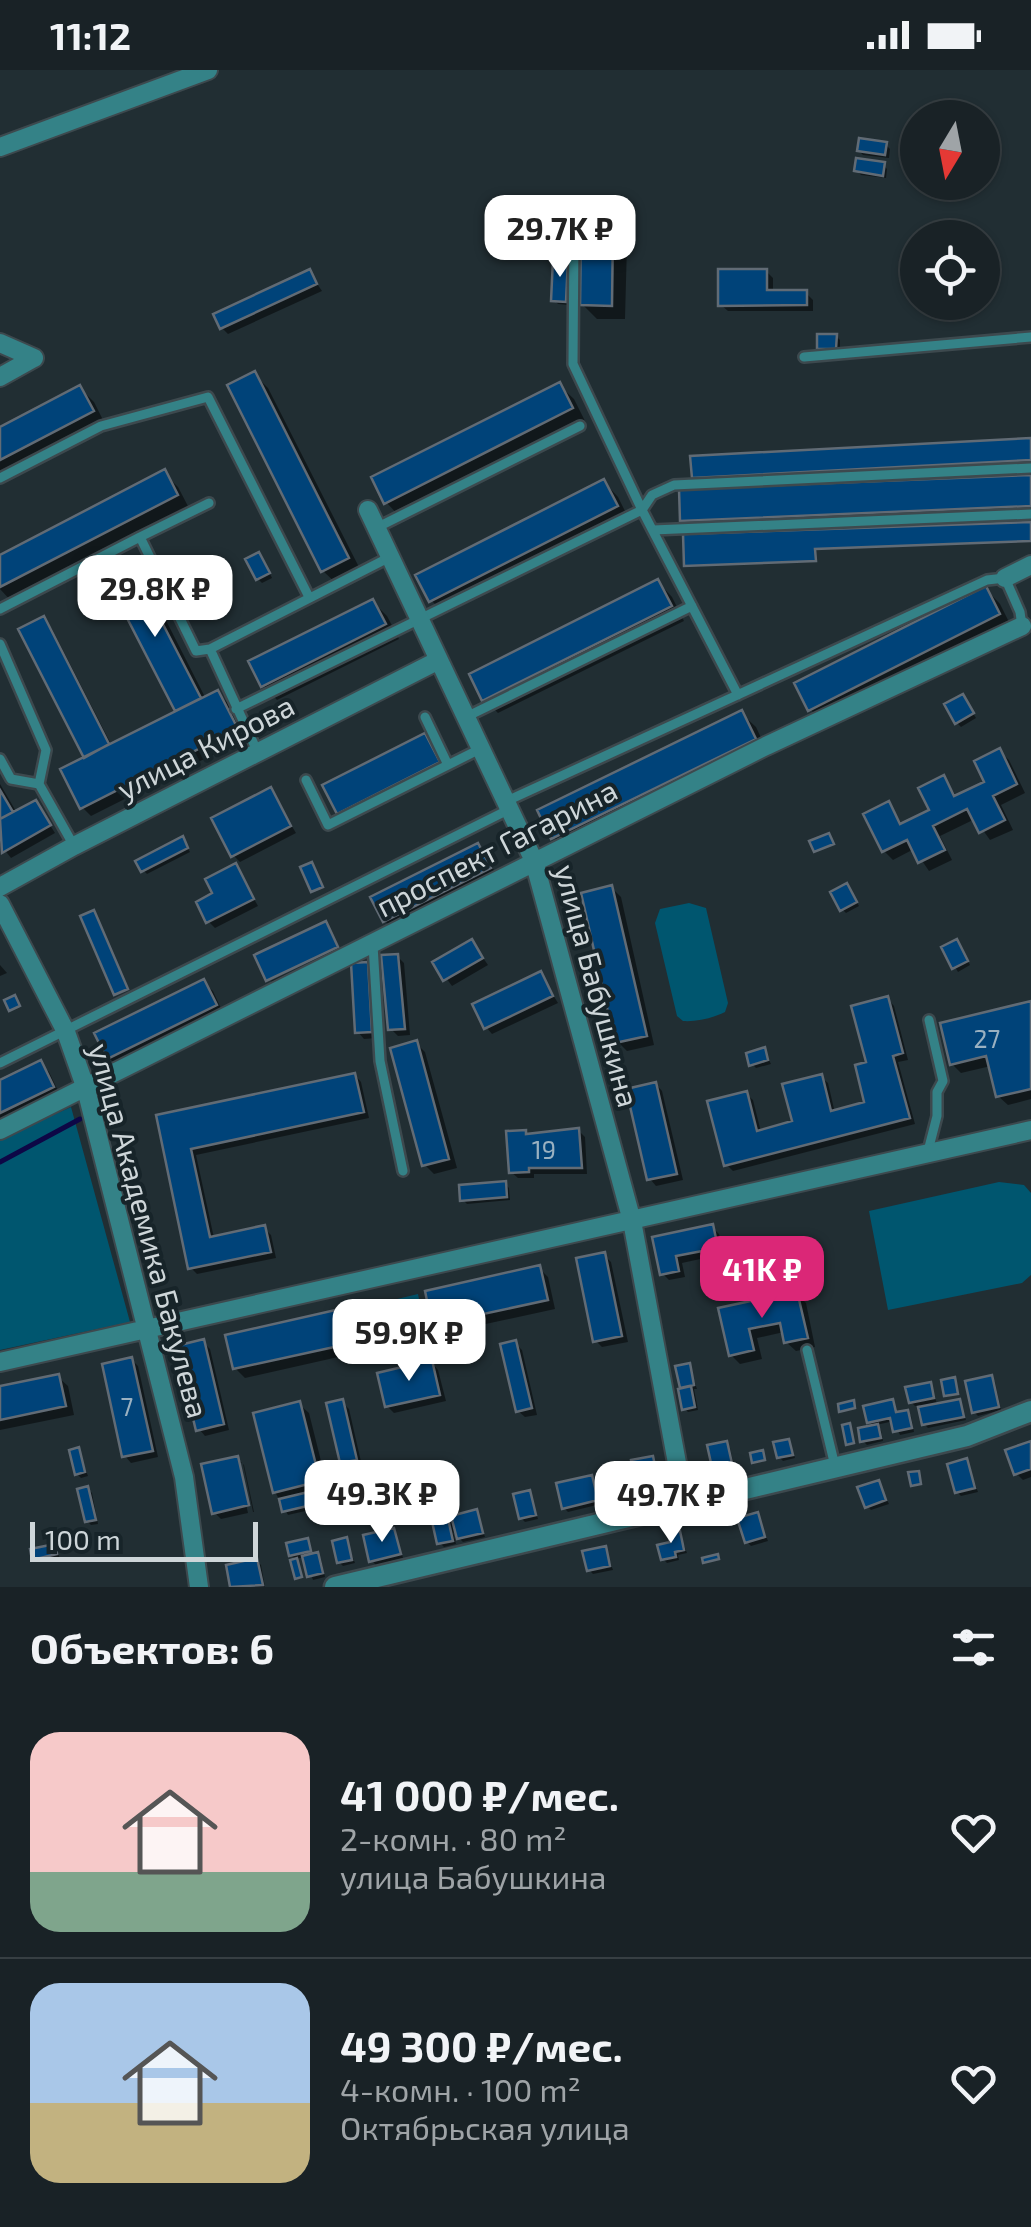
<!DOCTYPE html>
<html lang="ru">
<meta charset="utf-8">
<style>
body{margin:0;font-family:"Exo 2",sans-serif;background:#262f32;color:#f1f3f6;height:100vh;display:flex;flex-direction:column;font-size:38px;white-space:nowrap}
*{box-sizing:border-box;margin:0}
p{font-size:32px;color:#9fa4a7}
.icon{flex:none;width:55px;height:55px;fill:none;stroke:currentColor;stroke-width:2;stroke-linecap:round;stroke-linejoin:round}
.map{position:relative;height:1517px;overflow:hidden}
.details{display:flex;flex-direction:column;background:#192226;flex:1}
.details>*{flex:none}
.needle{width:65px;rotate:190deg}
.controls{position:absolute;left:900px;top:30px;display:grid;gap:20px}
.controls a{display:grid;place-items:center;width:100px;height:100px;border-radius:50%;background:#192226;box-shadow:0 2px 8px #0004,0 0 0 2px #373f43;font-size:50px}
.scale{position:absolute;left:30px;bottom:25px;width:228px;box-sizing:border-box;padding-left:10px;border:5px solid #ced6d9;border-top:0;font-size:28px;line-height:35px;white-space:nowrap;color:#ced6d9;-webkit-text-stroke:8px #172429;paint-order:stroke}
.price{position:absolute;translate:-50% -85px;padding:0 22px;border-radius:20px;background:#fff;color:#222;font-size:32px;line-height:65px;filter:drop-shadow(0 2px 5px #0008)}
.price::after{content:'';position:absolute;left:50%;top:60px;width:30px;height:22px;margin-left:-15px;background:inherit;clip-path:polygon(0 0,100% 0,50% 100%)}
.price.on{background:#db2777;color:#fff}
ul{padding:0;list-style:none}
li{display:flex;align-items:center;gap:30px;height:250px;padding:0 30px}
li+li{border-top:2px solid #373f43}
li span{display:grid;place-items:center;flex:none;width:280px;height:200px;border-radius:30px;color:#555}
li>.icon{margin-inline-start:auto}
span .icon{width:120px;height:120px;fill:#fffc;stroke-width:1}
li b{font-size:42px}
h2{display:flex;justify-content:space-between;align-items:center;height:120px;padding:0 30px;font-size:42px}
.status{display:flex;justify-content:space-between;align-items:center;height:70px;padding:0 50px;background:#192226;direction:ltr}
.status svg{height:28px;fill:currentColor}
.map>svg:first-child{display:block}
.green{fill:#00566f}
.shadow{fill:#0007}
.lines{fill:none;stroke-linecap:round;stroke-linejoin:round}
.stream{stroke:#0d0746;stroke-width:5}
.building{fill:#004379;stroke:#616b75;stroke-width:2.5}
.service-casing{stroke:#3d494e;stroke-width:14}
.minor-casing{stroke:#3d494e;stroke-width:22}
.tertiary-casing{stroke:#3d494e;stroke-width:25}
.service{stroke:#348287;stroke-width:9}
.minor{stroke:#348287;stroke-width:18}
.tertiary{stroke:#348287;stroke-width:20}
.labels{text-anchor:middle;stroke-width:8;stroke-linejoin:round;paint-order:stroke}
.number-label{font-size:25px;fill:#9ab1c1}
.street-label{font-size:30px;fill:#ced6d9;stroke:#172429}
</style>
<div class="status"><b>11:12</b><svg viewBox="0 0 49 12"><path d="M0 12V9h3v3zM5 12V6h3v6zM10 12V3h3v9zM15 12V0h3v12zM26 1h20v11H26zM47 4h2v5h-2z"/></svg></div>
<div class="map">
<svg width="1031" height="1517" viewBox="0 0 1031 1517">
<rect width="100%" height="100%" fill="#212e33"/>
<path class="green" d="M689,833L706,838L728,933L725,942C713,948 696,952 683,951L677,946L655,853L660,839Z
M71,1037L130,1252L0,1280V1069Z
M999,1112L1024,1115L1031,1123V1205L1022,1213L888,1240L869,1141Z
M418,1224L424,1253L396,1259L389,1231Z
M378,1234L385,1263L356,1269L350,1241Z"/>
<path class="shadow" d="M886,75L890,79L889,88L863,85L859,81Z
M883,95L887,99L886,108L861,105L857,101Z
M612,160L627,175L625,249H597L582,234Z
M567,192L571,196L569,235L558,234L554,230Z
M766,201L773,208V223H806L813,230V241H728L721,235Z
M309,202L322,221L228,264L222,258Z
M930,232H970V245H934L930,241Z
M836,266L840,270V282H824L820,278Z
M254,304L268,318L362,503L338,515L323,501L230,316Z
M559,315L574,329L586,353L400,447L386,432Z
M80,318L94,332L106,356L0,411V359Z
M1031,371V391L694,407Z
M164,403L178,417L190,440L12,532L0,519V488Z
M1031,407V437L683,450Z
M604,412L618,427L630,451L445,544L431,530Z
M1031,454V471L816,479V492L687,495L686,467Z
M263,489L272,508L262,513L258,509Z
M134,503L149,517L206,629L218,623L227,632L246,668L91,746L82,737L87,689L43,549L52,559L112,676L179,642L113,514Z
M658,512L672,527L684,551L498,643L484,629Z
M986,519L1000,534L1012,558L824,653L810,639Z
M373,532L387,546L399,569L277,630L263,615Z
M963,627L976,648L961,657L957,653Z
M741,643L756,657L768,683L567,781L553,767Z
M425,666L434,675L447,702L348,752L339,743Z
M999,681L1009,690L1025,723L1001,735L1013,760L990,770L975,749L940,766L952,790L929,801L914,779L893,790L884,781L888,735L903,755L933,741L943,708L958,728L987,713Z
M0,714L17,743L36,733L55,763L11,788L0,774Z
M270,720L296,763L240,792L233,785Z
M182,769L190,782L147,804L143,800Z
M477,776L486,785L498,808L394,860L385,851L374,828Z
M235,796L258,836L215,858L208,851L215,824Z
M612,818L621,827L654,975L627,981L618,972Z
M850,820L859,836L846,843L842,839Z
M472,872L488,895L452,916L435,893Z
M960,876L970,895L958,902L944,878Z
M340,879L343,884L275,916L271,911Z
M397,886L404,893L410,965L398,966L391,959Z
M0,895L7,903L0,906Z
M367,895L373,901L377,968L364,969L358,962Z
M540,904L558,933L492,964L486,957Z
M203,912L213,921L224,945L118,997L109,988Z
M888,929L894,936L908,990L898,992L915,1054L733,1101L726,1094L746,1024L753,1030L761,1062L795,1053L821,1007L828,1013L835,1043L867,1034L869,994Z
M1031,933V1029L1008,1035L998,1026L991,996L961,1003L952,994Z
M416,973L425,982L457,1098L434,1104L425,1095Z
M764,980L771,994L756,998L752,994Z
M40,993L49,1002L61,1027L0,1056V1013Z
M355,1005L361,1012L369,1048L196,1085L214,1168L264,1158L271,1165L276,1188L197,1204L191,1198L159,1047Z
M656,1014L662,1021L683,1110L656,1116L650,1109Z
M578,1060L585,1067L587,1104H534V1108H518L511,1102L525,1063L529,1066Z
M505,1114L509,1118L510,1130L467,1134L463,1130Z
M712,1157L719,1164L723,1184L682,1193L685,1207L669,1210L662,1203L655,1169Z
M604,1185L611,1192L628,1272L602,1277L596,1271Z
M539,1198L548,1207L555,1239L444,1263L435,1254Z
M796,1223L806,1233L815,1277L796,1281L786,1272L784,1262L757,1268L762,1289L740,1294L731,1285L721,1240Z
M340,1242L349,1251L356,1283L245,1308L235,1298Z
M203,1272L210,1279L229,1360L205,1366L199,1359Z
M515,1273L522,1280L537,1345L525,1347L518,1341Z
M132,1290L138,1296L158,1387L131,1393L125,1386Z
M432,1293L438,1300L446,1331L394,1343L387,1336Z
M689,1296L697,1319H694L698,1340L688,1342L684,1338L678,1298Z
M58,1307L68,1316L74,1345L0,1360V1319Z
M991,1308L995,1312L1001,1340L978,1346L974,1342Z
M930,1315L938,1336L959,1332L966,1350L928,1358L924,1354L920,1335L915,1336L911,1332Z
M892,1331L898,1344L907,1342L911,1346L914,1362L900,1365L894,1351L876,1355L881,1360L883,1371L867,1375L863,1371L875,1357L869,1351Z
M342,1332L349,1339L362,1396L349,1399L342,1392Z
M299,1334L309,1343L327,1415L332,1414L336,1418L340,1433L288,1445L275,1422Z
M789,1371L795,1388L783,1391L779,1387Z
M1031,1373V1407L1023,1410L1016,1403Z
M726,1374L730,1378L735,1401L719,1405L715,1401Z
M78,1380L88,1406L81,1408L77,1404Z
M237,1388L242,1393H237L248,1443L221,1449L214,1442Z
M652,1388L656,1393L661,1419L644,1423L640,1418Z
M967,1391L978,1422L961,1426L957,1422Z
M243,1394L244,1395L254,1442H253Z
M591,1408L597,1421L623,1415L630,1430L608,1435L599,1425L601,1434L568,1442L564,1438Z
M878,1412L889,1434L871,1440L867,1436Z
M88,1419L92,1423L98,1454L91,1455L87,1451Z
M529,1423L538,1449L525,1452L521,1448Z
M476,1442L485,1467L463,1472L453,1462L456,1474L444,1477L440,1473L446,1446L456,1457Z
M757,1445L768,1471L751,1476L747,1472Z
M394,1460L403,1488L376,1495L372,1491Z
M679,1463L687,1483L678,1485L679,1490L667,1493L663,1489Z
M346,1470L355,1493L343,1496L339,1492Z
M307,1471L314,1485L321,1489L325,1507L313,1510L305,1487L295,1489L291,1485Z
M54,1476L60,1488L39,1492L35,1488Z
M605,1478L613,1500L593,1504L589,1500Z
M257,1491L261,1495L265,1517H233L228,1496Z"/>
<g class="lines">
<path class="stream" d="M0,1092L80,1049"/>
</g>
<path class="building" d="M859,68L887,72L885,85L857,81Z
M856,88L885,92L883,106L854,101Z
M581,157L613,158L612,236L580,235Z
M553,189H568L566,232L551,231Z
M310,199L317,214L220,259L213,244Z
M718,199H767V220H807V235L718,236Z
M928,232H967L966,242H928Z
M817,264H837L836,279H817Z
M255,301L349,488L321,502L227,315Z
M560,312L573,338L384,434L371,407Z
M80,315L94,341L0,390V357Z
M1031,368V390L692,408L690,386Z
M165,399L178,425L0,517V485Z
M1031,405V436L680,451L679,419Z
M604,409L618,436L429,532L415,505Z
M1031,452V471L815,479L816,491L684,496L683,464Z
M259,482L270,503L256,510L245,489Z
M135,500L201,628L175,641L109,513Z
M658,509L672,536L482,631L469,604Z
M986,516L1000,544L808,641L794,613Z
M373,529L386,554L261,617L248,591Z
M44,546L109,674L84,688L18,559Z
M218,620L238,659L80,739L60,699Z
M963,624L974,643L955,654L944,634Z
M742,640L756,669L551,769L537,740Z
M425,663L440,692L337,744L322,715Z
M1000,678L1017,714L993,726L1005,750L979,763L967,739L933,756L945,780L918,793L907,770L882,782L863,744L889,731L900,754L929,740L918,718L944,705L954,726L984,712L974,691Z
M271,717L291,756L231,787L211,748Z
M0,720L13,742L0,749Z
M36,730L51,755L2,783L0,749Z
M829,763L834,774L814,782L809,771Z
M183,766L188,778L141,802L135,791Z
M478,773L491,798L383,852L370,827Z
M312,792L323,817L311,822L300,797Z
M236,793L254,829L206,853L196,832L212,823L205,809Z
M847,813L857,832L840,841L830,822Z
M612,815L647,966L615,973L581,823Z
M94,840L128,919L114,925L80,846Z
M326,851L338,877L266,911L254,885Z
M472,869L483,888L443,911L432,892Z
M957,869L968,891L952,899L941,877Z
M398,884L405,959L388,960L381,885Z
M368,892L372,962L355,963L351,893Z
M541,901L553,926L484,959L472,934Z
M204,909L217,935L107,989L94,963Z
M15,925L20,936L9,941L4,930Z
M888,926L903,983L893,986L910,1048L724,1096L707,1031L747,1021L757,1061L792,1051L782,1014L822,1004L831,1041L864,1032L855,995L866,992L851,936Z
M1031,931V1019L996,1027L986,986L950,995L940,953Z
M417,970L449,1089L422,1096L390,978Z
M765,977L768,990L749,996L746,983Z
M41,990L54,1017L0,1043V1010Z
M355,1003L364,1042L191,1079L210,1167L265,1155L271,1182L188,1199L156,1045Z
M656,1012L677,1104L647,1110L626,1019Z
M579,1058L582,1098H529V1102L509,1103L506,1061L526,1060V1064Z
M506,1111L507,1127L460,1131L459,1115Z
M713,1154L718,1178L676,1186L679,1201L660,1205L652,1167Z
M605,1182L622,1266L593,1272L576,1188Z
M540,1195L548,1230L432,1255L425,1221Z
M797,1221L808,1268L784,1273L780,1253L749,1259L754,1280L729,1286L718,1238Z
M340,1239L348,1274L233,1299L225,1265Z
M204,1269L224,1354L196,1361L176,1276Z
M516,1270L532,1338L516,1342L500,1274Z
M132,1287L153,1381L122,1387L102,1294Z
M432,1290L440,1325L385,1337L377,1303Z
M690,1293L694,1315L680,1318L675,1296Z
M59,1304L66,1336L0,1350V1316Z
M992,1305L999,1337L972,1343L965,1311Z
M955,1307L958,1324L944,1326L941,1310Z
M931,1312L934,1328L909,1333L905,1317Z
M691,1316L695,1337L682,1340L678,1319Z
M343,1329L357,1390L340,1393L326,1333Z
M893,1329L896,1342L908,1340L912,1358L893,1362L890,1348L867,1353L863,1336Z
M960,1329L964,1347L922,1355L918,1337Z
M854,1330L855,1338L839,1342L838,1334Z
M300,1331L320,1411L273,1423L253,1343Z
M850,1353L854,1373L846,1375L842,1355Z
M878,1354L881,1368L860,1372L858,1358Z
M789,1369L793,1385L777,1388L773,1372Z
M727,1371L733,1398L713,1402L707,1375Z
M1031,1371V1399L1014,1405L1005,1380Z
M79,1377L85,1402L75,1405L69,1380Z
M763,1380L765,1390L752,1393L750,1383Z
M238,1386L249,1435L212,1444L201,1394Z
M653,1386L659,1415L637,1420L631,1390Z
M967,1388L975,1418L955,1423L947,1394Z
M919,1401L921,1414L911,1416L908,1402Z
M592,1405L598,1430L562,1439L556,1413Z
M879,1410L886,1430L865,1438L857,1417Z
M333,1411L337,1429L282,1442L279,1429L321,1419L320,1414Z
M624,1412L627,1426L602,1432L598,1418Z
M88,1416L96,1450L85,1452L77,1419Z
M530,1420L536,1445L519,1449L513,1424Z
M477,1439L483,1463L457,1469L451,1446Z
M758,1442L765,1467L745,1473L737,1448Z
M447,1444L453,1471L437,1474L431,1447Z
M394,1458L401,1484L369,1492L363,1465Z
M680,1461L684,1480L675,1482L676,1487L661,1490L657,1475L670,1472L668,1463Z
M347,1467L352,1490L337,1493L332,1471Z
M308,1468L311,1481L289,1486L286,1473Z
M55,1474L57,1484L32,1490L30,1479Z
M606,1476L610,1496L587,1501L582,1481Z
M318,1482L323,1503L307,1507L302,1486Z
M718,1484L719,1489L703,1493L702,1488Z
M257,1488L263,1515L230,1517L226,1495Z
M297,1488L302,1507L295,1509L290,1490Z"/>
<g class="lines">
<g class="service-casing">
<path id="service" d="M574,164L573,294L642,440L738,625
M804,287L1031,267
M0,408L101,356L208,327L309,527
M376,458L580,356
M653,460L1031,444
M140,467L209,433
M0,539L140,467L196,581L210,579
M0,574L46,680L39,714L74,776
M236,639L642,440L652,425L674,415L1031,398
M425,647L448,695
M466,647L692,536
M258,683L210,579L390,487
M0,689L11,709L39,714
M306,710L328,755L482,678
M507,731L987,510L1005,508L1020,542L1022,556
M373,875L380,991L403,1101
M0,993L508,740
M928,1081L937,1046V1022L943,1011L929,950
M807,1280L835,1396"/>
</g>
<g class="minor-casing">
<path id="minor" d="M0,77L208,0
M0,273L34,288
M0,307L34,288
M368,440L534,791L632,1151L685,1436
M1005,508L1031,495
M0,817L74,776L439,590
M0,834L66,962L86,1019L184,1407L199,1517
M0,1060L766,676L1022,556
M0,1292L1031,1060"/>
</g>
<g class="tertiary-casing">
<path id="tertiary" d="M335,1517L967,1366L1031,1341"/>
</g>
<use href="#service" class="service"/>
<use href="#minor" class="minor"/>
<use href="#tertiary" class="tertiary"/>
</g>
<g class="labels">
<g class="number-label">
<text x="987" y="978">27</text>
<text x="544" y="1089">19</text>
<text x="127" y="1346">7</text>
</g>
<g class="street-label">
<text transform="translate(206 678) rotate(-27)" y="10">улица Кирова</text>
<text transform="translate(497 779) rotate(-27)" y="10">проспект Гагарина</text>
<text transform="translate(596 916) rotate(75)" y="10">улица Бабушкина</text>
<text transform="translate(148 1161) rotate(75)" y="10">улица Академика Бакулева</text>
</g>
</g>
</svg>
<div class="controls">
<a><svg class="needle" viewBox="-14 -14 28 28"><path d="M0-13l5 13h-10z" fill="#e53935"/><path d="M0 13l5-13h-10z" fill="#9fa4a7"/></svg></a>
<a><svg class="icon" aria-label="locate" viewBox="0 0 24 24"><circle cx="12" cy="12" r="6"/><path d="M12 2v4M12 18v4M2 12h4M18 12h4"/></svg></a>
</div>
<div class="scale">100 m</div>
<b class="price" style="left:560px;top:210px">29.7K ₽</b>
<b class="price" style="left:155px;top:570px">29.8K ₽</b>
<b class="price on" style="left:762px;top:1251px">41K ₽</b>
<b class="price" style="left:409px;top:1314px">59.9K ₽</b>
<b class="price" style="left:382px;top:1475px">49.3K ₽</b>
<b class="price" style="left:671px;top:1476px">49.7K ₽</b>
</div>
<section class="details">
<h2>Объектов: 6<svg class="icon" aria-label="filters" viewBox="0 0 24 24"><path d="M4 7h16M4 17h16"/><circle cx="9" cy="7" r="2"/><circle cx="15" cy="17" r="2"/></svg></h2>
<ul>
<li><span style="background:linear-gradient(#f6c9c9 70%,#7fa58c 0)"><svg class="icon" aria-label="home" viewBox="0 0 24 24"><path d="M3 11l9-7 9 7M6 9v11h12V9"/></svg></span><div><b>41 000 ₽/мес.</b><p>2-комн. · 80 m²</p><p>улица Бабушкина</p></div><svg class="icon" aria-label="heart" viewBox="0 0 24 24"><path d="M12 20l-8-8c-3-5 5-10 8-4 3-6 11-1 8 4z"/></svg></li>
<li><span style="background:linear-gradient(#a9c7e8 60%,#c2b280 0)"><svg class="icon" aria-label="home" viewBox="0 0 24 24"><path d="M3 11l9-7 9 7M6 9v11h12V9"/></svg></span><div><b>49 300 ₽/мес.</b><p>4-комн. · 100 m²</p><p>Октябрьская улица</p></div><svg class="icon" aria-label="heart" viewBox="0 0 24 24"><path d="M12 20l-8-8c-3-5 5-10 8-4 3-6 11-1 8 4z"/></svg></li>
</ul>
</section>
